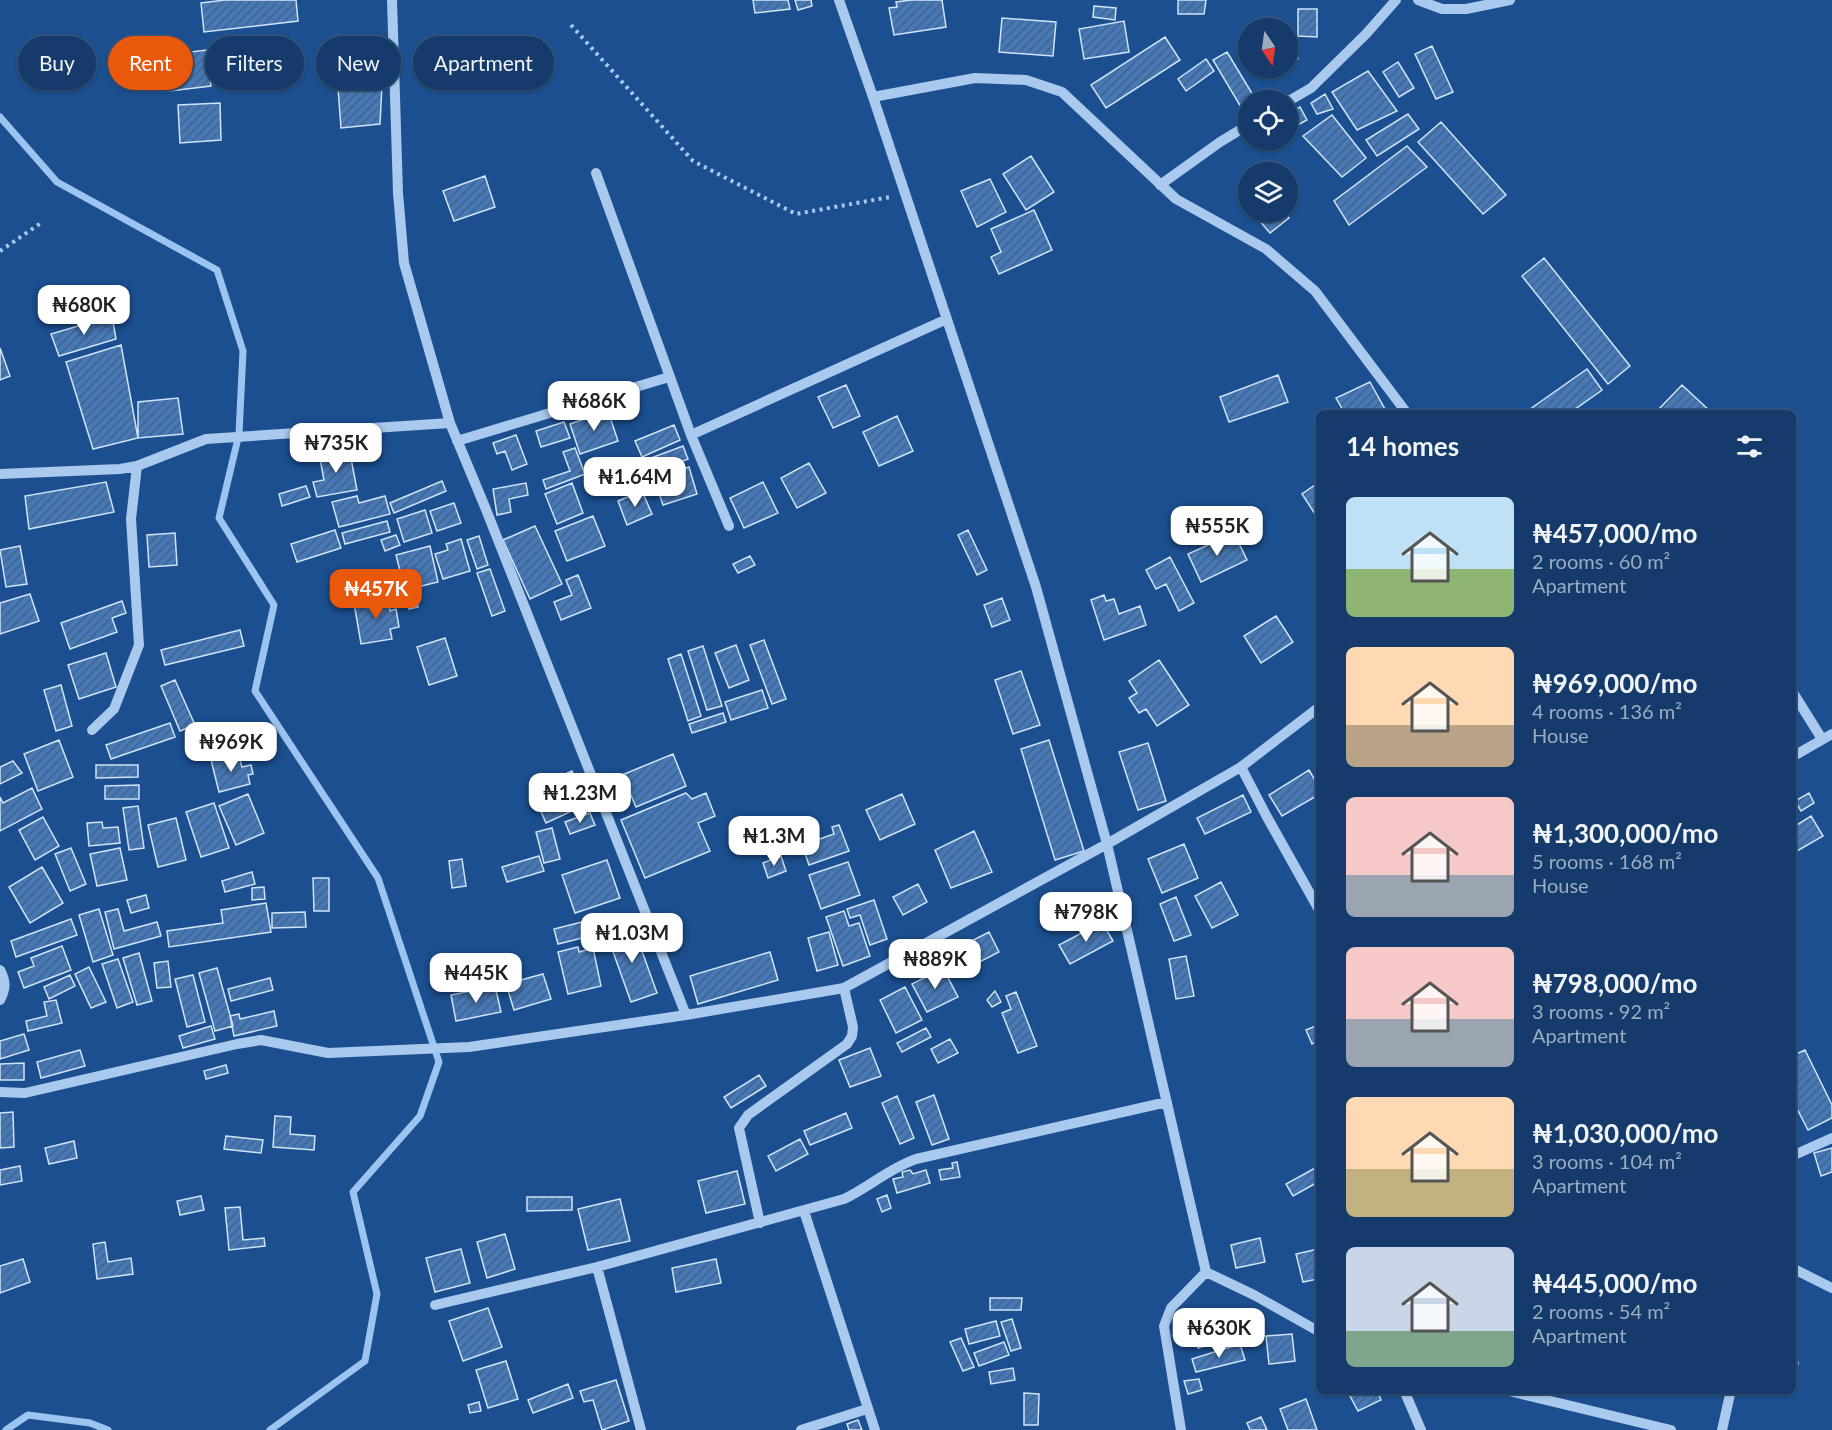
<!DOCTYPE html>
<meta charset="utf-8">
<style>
body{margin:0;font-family:Lato,sans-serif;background:#1d4271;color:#f1f3f6;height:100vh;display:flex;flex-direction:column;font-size:22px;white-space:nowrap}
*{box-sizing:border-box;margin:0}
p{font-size:20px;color:#9dadc1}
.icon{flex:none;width:33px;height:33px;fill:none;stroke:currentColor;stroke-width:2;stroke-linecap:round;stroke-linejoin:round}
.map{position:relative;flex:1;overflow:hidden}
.panel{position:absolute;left:1316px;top:410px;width:480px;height:984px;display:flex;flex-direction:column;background:#143b6b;border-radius:9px;box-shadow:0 2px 4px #0004,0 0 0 2px #33557e}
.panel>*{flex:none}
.guide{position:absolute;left:18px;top:36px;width:570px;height:54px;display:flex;gap:12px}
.needle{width:39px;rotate:167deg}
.controls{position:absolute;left:1238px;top:18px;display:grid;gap:12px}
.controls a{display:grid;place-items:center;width:60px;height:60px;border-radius:50%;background:#143b6b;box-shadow:0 2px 4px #0004,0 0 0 2px #33557e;font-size:30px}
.price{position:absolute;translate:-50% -51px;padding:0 14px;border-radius:12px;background:#fff;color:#222;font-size:20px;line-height:39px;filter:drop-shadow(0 2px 3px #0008)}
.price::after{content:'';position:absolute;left:50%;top:36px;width:18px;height:14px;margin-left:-9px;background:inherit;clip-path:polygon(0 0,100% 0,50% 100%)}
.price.current{background:#ea580c;color:#fff}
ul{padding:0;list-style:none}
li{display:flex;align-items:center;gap:18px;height:150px;padding:0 30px}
li span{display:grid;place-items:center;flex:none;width:168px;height:120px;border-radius:9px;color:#555}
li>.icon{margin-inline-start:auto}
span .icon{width:72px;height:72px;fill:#fffc;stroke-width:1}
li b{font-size:26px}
h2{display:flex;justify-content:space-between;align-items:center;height:72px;padding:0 30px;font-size:26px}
.tag{padding:0 21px;border-radius:27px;background:#143b6b;box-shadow:0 2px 4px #0004,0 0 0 2px #33557e;font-size:21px;line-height:54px}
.tag.current{background:#ea580c;color:#fff}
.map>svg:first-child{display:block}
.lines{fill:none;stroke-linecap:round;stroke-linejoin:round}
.stream{stroke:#9cc4f0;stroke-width:7}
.building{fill:url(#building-hatch);stroke:#cfe3fa;stroke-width:1.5}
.path{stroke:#a9c9ee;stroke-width:4;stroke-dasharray:3 4.5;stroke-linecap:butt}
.minor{stroke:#a9c9ee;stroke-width:10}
</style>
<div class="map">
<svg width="1832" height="1430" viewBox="0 0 1832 1430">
<defs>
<pattern id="building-hatch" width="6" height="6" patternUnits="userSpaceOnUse" patternTransform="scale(1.5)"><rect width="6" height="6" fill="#4478b7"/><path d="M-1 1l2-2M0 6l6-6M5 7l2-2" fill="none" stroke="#486282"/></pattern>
</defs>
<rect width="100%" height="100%" fill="#1b4f8f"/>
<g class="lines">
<path class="stream" d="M0,117L57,182L217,270L243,351L239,434L219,518L274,605L255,691L378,878L439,1062L420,1116L353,1192L377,1294L365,1361L270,1430
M6,1430L28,1415L90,1423L108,1430"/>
</g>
<path class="building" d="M225,0H296L298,21L204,32L201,3Z
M753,0H788L790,9L755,13Z
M795,0H811L812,6L798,10Z
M911,0H942L946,27L894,35L889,8L897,7L896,2Z
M1178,0H1206L1204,14H1178Z
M1094,6L1116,8L1115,20L1093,17Z
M1298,9H1317V37L1298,36Z
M1002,18L1056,22L1053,56L999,52Z
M1124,21L1129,52L1084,59L1079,29Z
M1165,37L1180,60L1106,108L1091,85Z
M1295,43L1298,59L1287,61V45Z
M1432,46L1453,92L1436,99L1415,54Z
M207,50L211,86L170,91L165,55Z
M1227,52L1256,100H1248V112L1245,114L1213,60Z
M1206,59L1214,71L1186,91L1178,79Z
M1398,62L1414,88L1399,97L1383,72Z
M1368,71L1397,111L1357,130L1332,92Z
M382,84L380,124L341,128L338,88Z
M1325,94L1333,109L1317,114L1311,103Z
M220,103L221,140L180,143L178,105Z
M1300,107L1307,120L1287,131V114Z
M1408,114L1419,129L1377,156L1366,140Z
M1332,115L1366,158L1342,177L1303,136Z
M1441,122L1506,195L1483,214L1418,142Z
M1407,146L1427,167L1349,225L1334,201Z
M1031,156L1054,192L1026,210L1003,174Z
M485,176L495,207L454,221L443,191Z
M990,179L1006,212L977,227L961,191Z
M1034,210L1052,250L999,274L991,257L1001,252L991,229Z
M1252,212H1284L1289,218L1270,233Z
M1544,258L1630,366L1608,384L1522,276Z
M112,316L116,339L59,356L51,334Z
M121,345L138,438L93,449L66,362Z
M0,348L10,376L0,380Z
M1587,369L1602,390L1571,412H1526Z
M1278,375L1288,402L1229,422L1220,397Z
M1370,382L1386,411L1384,412H1344L1336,398Z
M846,385L860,416L833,428L818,397Z
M1682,385L1711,412H1656Z
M178,398L183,434L138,438V402Z
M608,411L618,441L580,454L570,424Z
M897,416L913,451L879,466L863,432Z
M564,422L570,438L541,447L536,431Z
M674,425L680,440L642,457L635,441Z
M516,435L527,464L512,470L505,451L497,454L493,443Z
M683,446L688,459L656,471L651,458Z
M349,448L357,490L317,497L313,482L324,480L319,454Z
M575,448L585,474L546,489L543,480L570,471L563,452Z
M809,463L826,493L797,508L781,478Z
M689,467L697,494L663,505L654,478Z
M442,481L446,491L394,513L390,503Z
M106,482L114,512L29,529L25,496Z
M763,482L778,513L744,528L730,498Z
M526,483L528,495L509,499L511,512L497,515L493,489Z
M572,483L583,513L557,524L545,494Z
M1318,483V516L1317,517L1302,494Z
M306,486L310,497L282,506L279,494Z
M642,491L652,514L627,525L618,501Z
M357,496L359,503L385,496L390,514L339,527L332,502Z
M454,503L461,523L437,531L430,511Z
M425,510L432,533L404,542L397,519Z
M593,516L605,546L567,561L555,531Z
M387,521L390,532L345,544L342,533Z
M535,526L562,584L530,599L503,540Z
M335,530L341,548L297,562L291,544Z
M968,530L987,570L977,575L958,535Z
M175,533L177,565L149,567L147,535Z
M1234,533L1247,560L1201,582L1188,554Z
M396,535L400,545L385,551L381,540Z
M479,536L488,565L477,569L467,540Z
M461,539L470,571L443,579L435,554L448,550L446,544Z
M20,546L27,584L6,587L0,550Z
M430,546L438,582L405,590L396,555Z
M750,556L755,565L738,573L733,564Z
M1170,557L1194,603L1179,611L1166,584L1156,589L1146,570Z
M490,569L505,611L492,616L477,573Z
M578,575L591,608L561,620L554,602L572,595L566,580Z
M30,594L39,621L0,634V603Z
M1104,595L1106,601L1114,599L1119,614L1140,606L1146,625L1104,640L1091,600Z
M416,596L418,607L409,609L407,598Z
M388,597L390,611L396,609L399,627L390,629L392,639L361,644L354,603Z
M1002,598L1010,620L992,627L984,605Z
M122,601L126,613L112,618L117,632L70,649L61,623Z
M1276,616L1293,642L1261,663L1244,636Z
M240,630L244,646L165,665L161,650Z
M445,638L457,676L429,685L417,647Z
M764,640L786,699L772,704L750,645Z
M736,645L749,680L729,688L715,653Z
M703,646L722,706L707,710L688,651Z
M106,653L116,687L79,699L68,665Z
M681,654L701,716L688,721L668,659Z
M1159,660L1189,705L1157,726L1146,709L1139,713L1129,698L1137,693L1129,681Z
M1021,671L1040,725L1013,734L995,680Z
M175,680L195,725L180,731L161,686Z
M61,685L72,726L56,731L44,690Z
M762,690L768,708L731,720L725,702Z
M723,713L726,722L692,733L689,724Z
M170,723L175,737L111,759L106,745Z
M59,740L73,777L38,791L24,754Z
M1049,740L1084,851L1055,860L1021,749Z
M1148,743L1166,801L1138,810L1119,752Z
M238,753L242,767L251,765L253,774L248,775L250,784L219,792L211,760Z
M673,754L686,786L636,807L622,775Z
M13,761L22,773L0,784V767Z
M96,765H138V777L96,778Z
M1309,770L1318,785V795L1282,816L1269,795Z
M572,771L576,780L582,778L590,796L582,799L585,805L546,823L531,789Z
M139,785V799H105V786Z
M32,788L42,809L0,831V797L3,803Z
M686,793L692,799L706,793L715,816L698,823L710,851L645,878L621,820Z
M1809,793L1814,803L1801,811L1795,801Z
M248,794L264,833L236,845L219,806Z
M902,794L915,824L880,840L866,810Z
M1243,795L1251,812L1205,834L1197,818Z
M214,803L229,848L201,857L186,812Z
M138,806L144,848L129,850L123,808Z
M590,813L595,825L570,834L565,822Z
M1811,816L1823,836L1792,854V828Z
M43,817L59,846L35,860L19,830Z
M176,818L186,860L158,867L148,825Z
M102,822L103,828L118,827L120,843L89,846L87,823Z
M839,825L849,851L809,865L802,845L834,834L832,827Z
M552,828L560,859L544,863L536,832Z
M974,831L992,872L951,888L935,850Z
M1184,844L1198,878L1162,893L1148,859Z
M71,848L86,884L70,891L55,854Z
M120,848L127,880L97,886L90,854Z
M539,856L544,871L507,882L502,867Z
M781,856L786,871L768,878L763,863Z
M462,859L466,886L452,888L449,861Z
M607,860L620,898L575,913L562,875Z
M848,862L860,895L821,909L809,875Z
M42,867L63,903L30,923L9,887Z
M252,872L255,884L225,892L222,881Z
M313,878H329V911H314Z
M1221,882L1238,915L1212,928L1195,896Z
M918,884L927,902L903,915L893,897Z
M264,887L265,899L252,900V888Z
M146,895L149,908L131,913L127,900Z
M1176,897L1191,935L1174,941L1160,904Z
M874,900L887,939L870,945L860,915L850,918L847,909Z
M266,903L271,932L169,947L167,931L223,923L221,910Z
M99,909L113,955L93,962L79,915Z
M118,909L124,931L157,922L161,936L114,949L105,912Z
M844,911L849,926L859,923L870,956L843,966L826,917Z
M305,912L306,927L272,928V913Z
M71,919L77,935L16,957L11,941Z
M590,920L594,935L558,944L554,929Z
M1102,922L1113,941L1070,964L1059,945Z
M633,926L657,993L631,1002L607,935Z
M829,932L838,965L817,971L808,938Z
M989,932L999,952L960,972L950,952Z
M62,946L71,970L24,988L18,972L34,966L31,958Z
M578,947L579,952L593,948L601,986L568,994L558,952Z
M770,952L778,980L698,1004L690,976Z
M139,953L152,1001L137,1005L123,958Z
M1186,956L1194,996L1176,999L1169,959Z
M118,959L133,1002L117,1008L102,964Z
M168,961L171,987L157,988L154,963Z
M89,967L106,1002L91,1008L75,974Z
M217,968L233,1026L215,1031L199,973Z
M943,968L958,997L927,1012L912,984Z
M543,974L551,999L514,1010L506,984Z
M70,975L75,986L49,999L44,987Z
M193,975L205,1022L187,1027L175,979Z
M270,978L273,990L231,1001L228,989Z
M495,986L501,1012L456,1021L451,995Z
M905,987L922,1020L896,1033L880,1000Z
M995,991L1001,1002L992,1007L987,1000Z
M1016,992L1037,1046L1018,1053L1002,1013L1011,1009L1006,996Z
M56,1000L62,1023L28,1031L26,1021L47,1016L44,1002Z
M274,1011L277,1026L234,1036L230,1016L239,1014L240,1019Z
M1318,1025V1041L1312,1044L1306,1030Z
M211,1026L215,1039L183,1048L179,1036Z
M926,1028L931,1037L902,1052L897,1043Z
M24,1034L29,1050L0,1059V1041Z
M950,1039L958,1053L938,1063L931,1049Z
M870,1048L881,1076L850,1087L839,1060Z
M80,1050L85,1066L41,1078L37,1062Z
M1805,1050L1832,1105V1118L1808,1130L1792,1099V1052L1794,1055Z
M24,1063V1080H0V1064Z
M226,1065L228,1073L206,1079L204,1071Z
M759,1075L766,1086L731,1108L724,1097Z
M934,1095L949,1139L932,1145L916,1102Z
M897,1096L914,1138L900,1144L882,1103Z
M13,1112L14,1147L0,1148V1113Z
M846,1113L852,1128L810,1145L804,1131Z
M275,1116L291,1117L290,1134L315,1136L314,1150L273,1147Z
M226,1136L263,1140L261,1153L224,1149Z
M800,1139L808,1154L776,1171L768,1156Z
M74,1141L77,1158L49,1164L45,1148Z
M1832,1148V1172L1821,1176L1814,1153Z
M957,1162L960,1177L941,1180L939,1170L953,1168L952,1163Z
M20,1166L22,1181L0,1185V1170Z
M1317,1167L1318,1182L1293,1196L1286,1184Z
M910,1170L913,1174L926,1170L930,1183L897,1193L893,1179L903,1177L902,1172Z
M737,1171L745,1204L706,1213L698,1181Z
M887,1195L891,1208L882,1212L877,1199Z
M201,1196L204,1210L180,1215L177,1201Z
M527,1197H572V1210L527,1211Z
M620,1199L630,1241L588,1250L578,1209Z
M240,1207L243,1240L264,1238L265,1246L229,1250L225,1208Z
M505,1234L515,1269L487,1278L477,1242Z
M1260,1238L1265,1262L1236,1268L1231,1245Z
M105,1242L108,1262L131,1258L133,1274L97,1279L93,1244Z
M461,1249L470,1283L435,1292L426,1258Z
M1318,1249V1279L1303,1282L1296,1254Z
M23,1259L30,1282L0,1293V1266Z
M716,1259L721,1283L676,1292L672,1268Z
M990,1298H1022L1021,1310H990Z
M488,1308L502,1347L463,1361L449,1321Z
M1012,1319L1021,1348L1011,1351L1001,1322Z
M996,1321L1000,1336L969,1344L965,1329Z
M1792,1332L1798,1364L1792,1365Z
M1292,1334L1295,1361L1269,1364L1266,1336Z
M1209,1335L1212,1344L1198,1348L1196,1338Z
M961,1338L974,1367L963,1371L950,1342Z
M1004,1342L1009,1355L979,1366L974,1353Z
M1240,1344L1245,1360L1196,1372L1192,1359Z
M506,1361L518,1399L488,1408L476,1370Z
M1013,1368L1015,1380L991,1384L989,1372Z
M1199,1379L1202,1390L1188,1394L1184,1381Z
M616,1380L629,1421L602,1430L593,1400L584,1402L580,1391Z
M568,1384L573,1398L533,1413L528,1400Z
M1363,1390H1377L1381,1400L1358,1411L1350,1396Z
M1024,1393L1039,1394L1038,1425H1024Z
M1306,1399L1317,1430H1288L1280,1409Z
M479,1402L481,1411L470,1413L468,1405Z
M1261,1417L1267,1430H1250L1247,1423Z
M858,1420L862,1430H849L847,1424Z"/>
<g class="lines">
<path class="path" d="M571,25L693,161L796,214L890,197
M0,251L41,223"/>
<path class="minor" d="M392,0L398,193L404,263L450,423L485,507L686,1015
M839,0L873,97L1036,587L1107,844L1206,1272
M1418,0L1442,9H1466L1510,0
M873,97L975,78L1026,80L1062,92L1176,199L1266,249L1315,291L1406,412
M1287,102L1311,88L1366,34L1396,0
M596,173L691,435L729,526
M1160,185L1220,142L1248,125
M691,435L947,319
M457,441L669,377
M0,474L120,469L137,466L206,439L450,423
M1792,691L1822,739
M92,730L114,709L139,645L131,519L137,466
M1792,757L1832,734
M1241,767L1267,817L1318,908
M0,970C6,981 6,989 0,1000
M0,1092L25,1093L237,1044L261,1040L328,1053L469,1047L686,1015L844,988L1107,844L1241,767L1318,708
M1792,1156L1832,1138
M804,1211L875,1430
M760,1223L739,1128L748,1115L847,1044L852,1036L853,1027L844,988
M597,1267L641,1430
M1792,1268L1832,1288
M1206,1272L1254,1295L1318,1331
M435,1305L597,1267L844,1199C869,1187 890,1168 916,1159L1167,1102
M1404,1390L1421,1430
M1505,1390L1671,1430
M801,1430L867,1409
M1181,1430L1164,1326L1171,1308L1206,1272
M1722,1430L1731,1390"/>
</g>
</svg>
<div class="controls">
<a><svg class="needle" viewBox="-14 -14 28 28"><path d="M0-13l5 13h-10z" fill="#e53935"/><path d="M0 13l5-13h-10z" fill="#9dadc1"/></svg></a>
<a><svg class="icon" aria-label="locate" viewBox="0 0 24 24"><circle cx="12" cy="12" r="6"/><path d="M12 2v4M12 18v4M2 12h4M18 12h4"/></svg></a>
<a><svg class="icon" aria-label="layers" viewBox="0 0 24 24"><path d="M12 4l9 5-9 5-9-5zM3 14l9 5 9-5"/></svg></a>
</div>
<b class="price" style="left:84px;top:336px">₦680K</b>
<b class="price" style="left:594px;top:432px">₦686K</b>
<b class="price" style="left:336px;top:474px">₦735K</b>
<b class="price" style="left:635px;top:508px">₦1.64M</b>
<b class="price" style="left:1217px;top:557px">₦555K</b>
<b class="price current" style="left:376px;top:620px">₦457K</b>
<b class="price" style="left:231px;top:773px">₦969K</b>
<b class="price" style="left:580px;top:824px">₦1.23M</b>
<b class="price" style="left:774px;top:867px">₦1.3M</b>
<b class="price" style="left:1086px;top:943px">₦798K</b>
<b class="price" style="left:632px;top:964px">₦1.03M</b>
<b class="price" style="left:935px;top:990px">₦889K</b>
<b class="price" style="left:476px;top:1004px">₦445K</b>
<b class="price" style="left:1219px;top:1359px">₦630K</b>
<div class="guide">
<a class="tag">Buy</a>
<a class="tag current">Rent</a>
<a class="tag">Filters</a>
<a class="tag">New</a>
<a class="tag">Apartment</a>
</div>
<section class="panel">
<h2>14 homes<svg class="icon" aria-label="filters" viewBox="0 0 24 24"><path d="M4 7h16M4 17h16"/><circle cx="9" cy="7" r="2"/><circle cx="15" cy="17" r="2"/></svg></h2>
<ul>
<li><span style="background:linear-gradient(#bfe0f5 60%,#8fb573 0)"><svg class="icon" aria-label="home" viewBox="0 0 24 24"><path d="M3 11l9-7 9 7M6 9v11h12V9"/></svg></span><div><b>₦457,000/mo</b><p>2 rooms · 60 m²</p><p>Apartment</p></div></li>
<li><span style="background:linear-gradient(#ffd9b3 65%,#b9a48a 0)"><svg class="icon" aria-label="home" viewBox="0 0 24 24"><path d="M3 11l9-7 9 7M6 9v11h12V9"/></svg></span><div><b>₦969,000/mo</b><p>4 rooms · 136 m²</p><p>House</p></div></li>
<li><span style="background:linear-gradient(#f6c9c9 65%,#9aa5b1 0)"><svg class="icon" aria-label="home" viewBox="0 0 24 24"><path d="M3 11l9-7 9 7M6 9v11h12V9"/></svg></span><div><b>₦1,300,000/mo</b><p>5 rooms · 168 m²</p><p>House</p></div></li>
<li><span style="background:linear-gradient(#f6c9c9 60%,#9aa5b1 0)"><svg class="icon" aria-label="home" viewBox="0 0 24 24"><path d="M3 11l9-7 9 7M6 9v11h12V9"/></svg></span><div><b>₦798,000/mo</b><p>3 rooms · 92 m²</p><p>Apartment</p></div></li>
<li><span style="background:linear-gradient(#ffd9b3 60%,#c2b280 0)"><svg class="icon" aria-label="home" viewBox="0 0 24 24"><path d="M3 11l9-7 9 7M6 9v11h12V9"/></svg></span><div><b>₦1,030,000/mo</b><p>3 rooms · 104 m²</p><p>Apartment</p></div></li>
<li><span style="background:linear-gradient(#c9d6e8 70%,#7fa58c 0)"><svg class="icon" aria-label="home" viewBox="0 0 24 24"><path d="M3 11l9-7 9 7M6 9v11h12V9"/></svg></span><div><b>₦445,000/mo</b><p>2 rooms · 54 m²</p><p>Apartment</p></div></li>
</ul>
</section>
</div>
